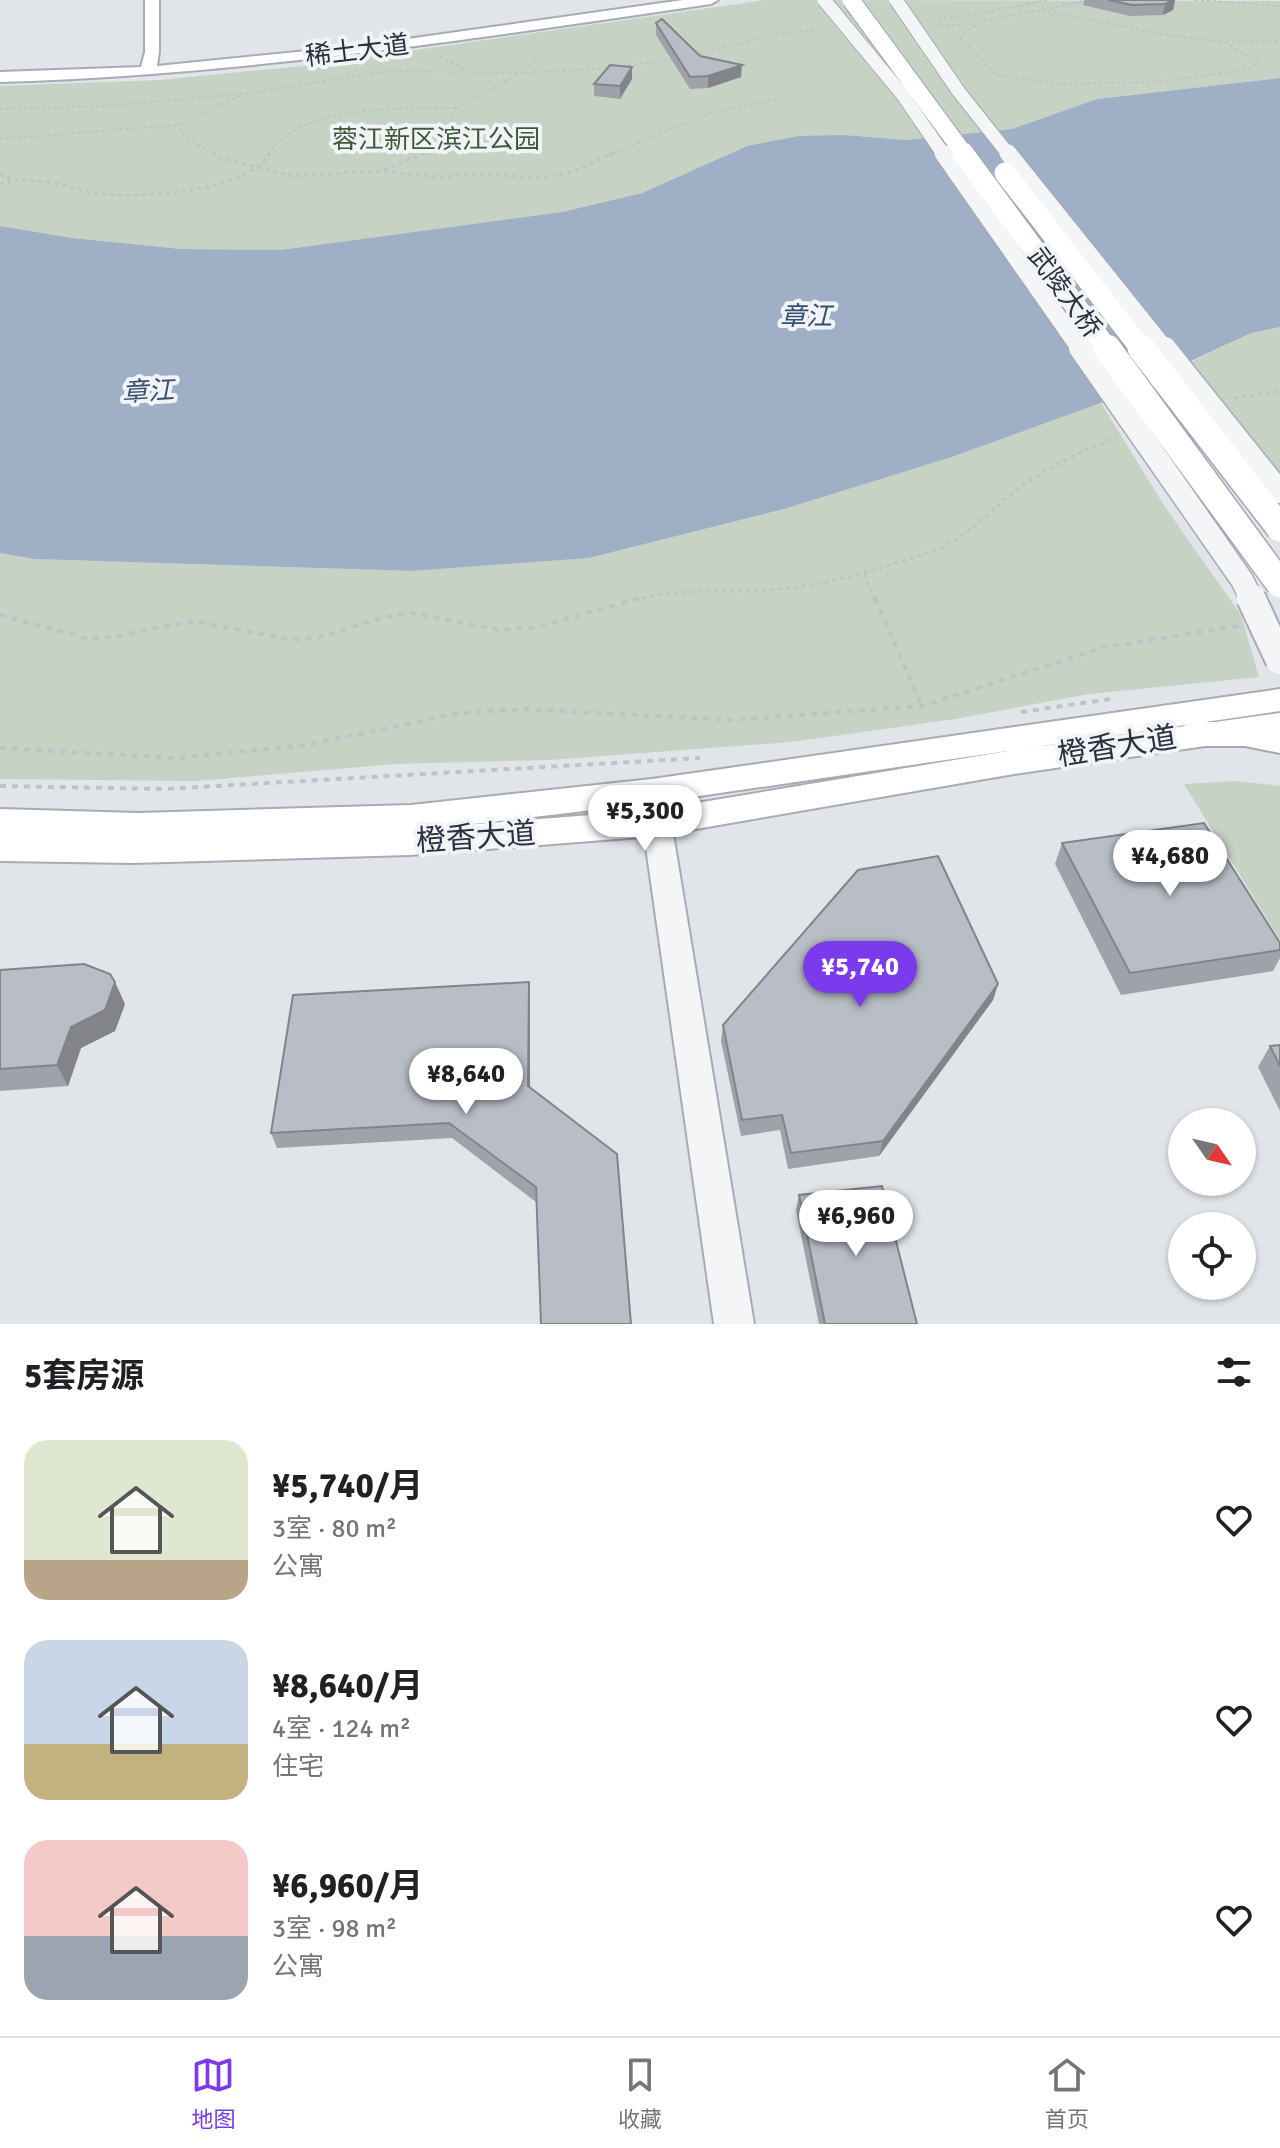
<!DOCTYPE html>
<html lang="zh">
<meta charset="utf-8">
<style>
body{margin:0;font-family:Signika,"Noto Sans SC",sans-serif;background:#f6f6f6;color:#202124;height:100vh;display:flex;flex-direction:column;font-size:30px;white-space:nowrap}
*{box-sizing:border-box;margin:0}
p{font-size:26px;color:#757577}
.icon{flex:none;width:44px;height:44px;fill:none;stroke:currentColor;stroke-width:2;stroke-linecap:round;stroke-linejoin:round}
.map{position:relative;height:1324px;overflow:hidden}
.drawer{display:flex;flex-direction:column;background:#fff;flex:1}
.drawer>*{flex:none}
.needle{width:52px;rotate:124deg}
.tools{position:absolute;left:1168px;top:1108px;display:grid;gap:16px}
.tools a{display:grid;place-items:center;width:88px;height:88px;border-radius:50%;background:#fff;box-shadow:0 2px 6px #0004;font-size:40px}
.price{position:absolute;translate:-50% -68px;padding:0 18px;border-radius:28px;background:#fff;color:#222;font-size:26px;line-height:52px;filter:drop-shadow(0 2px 4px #0008)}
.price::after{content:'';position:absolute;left:50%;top:48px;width:24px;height:18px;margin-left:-12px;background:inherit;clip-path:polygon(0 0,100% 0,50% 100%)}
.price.active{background:#7c3aed;color:#fff}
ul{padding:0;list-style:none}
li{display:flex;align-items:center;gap:24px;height:200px;padding:0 24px}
li span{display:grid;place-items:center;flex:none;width:224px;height:160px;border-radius:24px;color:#555}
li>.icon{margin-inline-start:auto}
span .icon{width:96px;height:96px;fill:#fffc;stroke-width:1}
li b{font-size:34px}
h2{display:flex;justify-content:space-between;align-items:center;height:96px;padding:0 24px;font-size:34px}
.dock{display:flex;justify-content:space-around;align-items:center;height:112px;border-top:2px solid #e0e0e0;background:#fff;font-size:22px;color:#757577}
.dock a{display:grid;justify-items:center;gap:4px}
.dock .active{color:#7c3aed}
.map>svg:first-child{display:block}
.green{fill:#c6d2c3}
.water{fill:#9fb0c6}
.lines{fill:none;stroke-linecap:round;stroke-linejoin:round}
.tertiary-casing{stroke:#a7abb3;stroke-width:4}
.secondary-casing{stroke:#a7abb3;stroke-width:4}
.primary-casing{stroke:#a1a8b3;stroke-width:4}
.path-far2{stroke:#c0c2c7;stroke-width:2;stroke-dasharray:3 3;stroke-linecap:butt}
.path-far1{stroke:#c0c2c7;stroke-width:3;stroke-dasharray:4 4;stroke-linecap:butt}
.path{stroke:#c0c2c7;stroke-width:4;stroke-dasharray:6 6;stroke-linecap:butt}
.tertiary{fill:#f4f5f7;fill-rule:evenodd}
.secondary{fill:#fff;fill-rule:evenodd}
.primary{fill:#fff;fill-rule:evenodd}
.tertiary-bridge-far3-casing{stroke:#a7abb3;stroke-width:15;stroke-linecap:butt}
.tertiary-bridge-far2-casing{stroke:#a7abb3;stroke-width:20;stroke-linecap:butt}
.tertiary-bridge-far1-casing{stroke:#a7abb3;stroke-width:25;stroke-linecap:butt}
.tertiary-bridge-casing{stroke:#a7abb3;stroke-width:32;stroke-linecap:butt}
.primary-bridge-far2-casing{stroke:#a1a8b3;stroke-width:19;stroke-linecap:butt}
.primary-bridge-far1-casing{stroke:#a1a8b3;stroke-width:24;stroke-linecap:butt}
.primary-bridge-casing{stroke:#a1a8b3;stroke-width:30;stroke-linecap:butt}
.tertiary-bridge-far3{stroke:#f4f5f7;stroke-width:13}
.tertiary-bridge-far2{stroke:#f4f5f7;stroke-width:17}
.tertiary-bridge-far1{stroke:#f4f5f7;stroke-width:22}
.tertiary-bridge{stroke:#f4f5f7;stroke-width:28}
.primary-bridge-far2{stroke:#fff;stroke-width:17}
.primary-bridge-far1{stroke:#fff;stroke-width:21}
.primary-bridge{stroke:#fff;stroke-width:27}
.wall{fill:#9fa3a9}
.shaded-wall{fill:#82848a}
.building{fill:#b9bdc5;stroke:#82848a;stroke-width:2}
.labels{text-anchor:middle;stroke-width:8;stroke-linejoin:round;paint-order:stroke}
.far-street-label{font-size:26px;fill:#2b313f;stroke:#f1f3f6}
.far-park-label{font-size:26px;fill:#3e5a39;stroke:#f1f3f6}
.far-water-label{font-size:26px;font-style:italic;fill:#384e70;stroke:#f1f3f6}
.street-label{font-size:30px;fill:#2b313f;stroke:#f1f3f6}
</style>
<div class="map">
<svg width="1280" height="1324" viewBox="0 0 1280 1324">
<rect width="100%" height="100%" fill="#e1e4e9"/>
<path class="green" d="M765,0L1280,1V78L1097,99L1012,129L905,140L845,135L747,146L642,193L562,212L280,250L181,249L72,238L0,226V86L158,80L304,66Z
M1280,327V474L1187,364L1251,333Z
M1101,403L1165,507L1241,615L1259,677L1089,694L955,719L791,742L549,760L396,764L196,781L0,779V553L34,559L413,571L589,558L784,509L952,457Z
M1236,781L1280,786V940L1184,784Z"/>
<path class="water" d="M1280,78V327L1251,333L1101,403L952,457L784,509L589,558L413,571L34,559L0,553V226L72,238L181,249L280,250L562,212L642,193L747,146L799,136L845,135L905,140L1012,129L1097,99Z"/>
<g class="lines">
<g class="tertiary-casing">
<path id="tertiary" d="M652,780L662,783L666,791L754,1324H714L638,791L642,783Z"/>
</g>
<g class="secondary-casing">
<path id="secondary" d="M145,0H159V52L157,66L357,46L683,0H718L711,4C474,39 239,75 0,82V72L141,67L145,52Z
M1280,689V711L652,803L465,825L655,810L1014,750L1280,713V735L1014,774L655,836L410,855L133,863L0,861V809L139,813L411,805L652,779Z"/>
</g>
<g class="primary-casing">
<path id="primary" d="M1195,722H1245L1280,729V753L1245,746H1195L1183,742L1178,734L1183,726Z"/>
</g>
<path class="path-far2" d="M1195,0L1280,6
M1042,10L1166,35L1226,42L1258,63L1250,69L1156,82L1055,84L995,74L961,38C969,19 1022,14 1042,10Z
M1044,10L1088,0
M932,19L972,15L1046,0
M934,26L974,24
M1226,42L1280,41
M434,55L466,69
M694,55L776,34L826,29
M622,66L671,60
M0,109L102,106L243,94L389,71L521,73L537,60
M0,139L178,125
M215,155L186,137L178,125L243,94
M268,155C299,103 405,109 457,108
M422,155L437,144L457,108L521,73L609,68
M609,155L709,113L784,98"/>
<path class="path-far1" d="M212,153L221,158L292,176L379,171L440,177L478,174L542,178L572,172L614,153
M384,170L425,153
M0,174C15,183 31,180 48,182C66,185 84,192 102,194C142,198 249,192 270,153
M0,184L10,181
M1234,398L1280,391
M864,574L875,600
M634,600C682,587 730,594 779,589C832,584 887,568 937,549C968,537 989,511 1015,491C1045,468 1081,452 1116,437"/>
<path class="path" d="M875,598L922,706
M0,615L86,638L111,637L194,621L292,640L321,637L385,617L412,613L500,630L532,628L641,598
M1021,712L1111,699
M0,748L177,758L306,745L460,713L522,709L731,720L922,706L1105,647L1238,626
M0,786L164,789L700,758"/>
<use href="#tertiary" class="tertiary"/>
<use href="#secondary" class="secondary"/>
<use href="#primary" class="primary"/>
<g class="tertiary-bridge-far3-casing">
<path id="tertiary-bridge-far3" d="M824,0L902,94L944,155
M896,0L959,92L1009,155"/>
</g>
<g class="tertiary-bridge-far2-casing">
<path id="tertiary-bridge-far2" d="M943,153L1081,350
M1008,153L1166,350"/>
</g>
<g class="tertiary-bridge-far1-casing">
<path id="tertiary-bridge-far1" d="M1080,348L1242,580L1252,600
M1165,348L1280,492"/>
</g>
<g class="tertiary-bridge-casing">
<path id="tertiary-bridge" d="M1251,598L1280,660"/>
</g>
<g class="primary-bridge-far2-casing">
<path id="primary-bridge-far2" d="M851,0L965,155"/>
</g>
<g class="primary-bridge-far1-casing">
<path id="primary-bridge-far1" d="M963,153L1108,350
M1005,173L1142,350"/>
</g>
<g class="primary-bridge-casing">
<path id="primary-bridge" d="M1107,348L1280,584
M1141,348L1280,528"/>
</g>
<use href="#tertiary-bridge-far3" class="tertiary-bridge-far3"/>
<use href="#tertiary-bridge-far2" class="tertiary-bridge-far2"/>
<use href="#tertiary-bridge-far1" class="tertiary-bridge-far1"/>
<use href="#tertiary-bridge" class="tertiary-bridge"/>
<use href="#primary-bridge-far2" class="primary-bridge-far2"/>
<use href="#primary-bridge-far1" class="primary-bridge-far1"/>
<use href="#primary-bridge" class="primary-bridge"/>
</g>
<path class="wall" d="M1084,0H1175L1173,10L1163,15L1130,16L1083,5Z
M656,23L700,56L741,77L708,88L690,89L656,35Z
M632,67V79L620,99L594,96V84Z
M1062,843L1280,943V958L1273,971L1121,995L1055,864Z
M0,970L125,1004L115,1031L81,1048L68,1086L0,1091Z
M998,984L993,1000L879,1156L788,1169L780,1130L741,1136L721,1041L723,1025Z
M530,999V1088L536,1202L452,1138L277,1148L271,1133Z
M1280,1045V1111L1258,1067L1270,1046Z
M799,1195L917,1324H819L796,1210Z"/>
<path class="shaded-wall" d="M1173,0H1175L1173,10L1163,15L1165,4Z
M742,65L741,77L708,88V76Z
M632,67V79L620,99V86Z
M115,982L125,1004L115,1031L81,1048L68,1086L57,1065L71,1027Z
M529,982L530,999V1102L528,1086Z
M998,984L993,1000L879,1156L883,1141Z"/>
<path class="building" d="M1109,0H1173L1165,4L1132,5Z
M662,19L700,56L742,65L708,76L690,77L656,23Z
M610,65L632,67L620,86L594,84Z
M1204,823L1280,943V950L1130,973L1062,843Z
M938,856L998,984L883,1141L791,1153L782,1115L742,1120L723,1025L858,870Z
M84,964L110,974L115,982L105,1010L71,1027L57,1065L0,1069V970Z
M529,982L528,1086L617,1154L631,1324H541L536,1187L449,1123L271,1133L293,995Z
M1280,1045V1066L1270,1046Z
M882,1186L917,1324H825L799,1195Z"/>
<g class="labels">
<g class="far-street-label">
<text transform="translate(357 50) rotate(-7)" y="9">稀土大道</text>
<text transform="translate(1065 292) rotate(54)" y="9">武陵大桥</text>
</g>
<g class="far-park-label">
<text x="436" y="148">蓉江新区滨江公园</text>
</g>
<g class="far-water-label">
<text x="806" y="325">章江</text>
<text transform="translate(148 391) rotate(-3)" y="9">章江</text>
</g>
<g class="street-label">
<text transform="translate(1117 746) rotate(-9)" y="10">橙香大道</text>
<text transform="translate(476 837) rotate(-4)" y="10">橙香大道</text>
</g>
</g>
</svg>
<div class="tools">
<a><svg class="needle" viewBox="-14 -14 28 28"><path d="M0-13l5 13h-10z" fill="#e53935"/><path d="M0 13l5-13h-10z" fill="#757577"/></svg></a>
<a><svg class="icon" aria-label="locate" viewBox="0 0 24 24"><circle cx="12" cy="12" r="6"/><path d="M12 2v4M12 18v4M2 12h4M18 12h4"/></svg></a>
</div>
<b class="price" style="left:645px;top:853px">¥5,300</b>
<b class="price" style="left:1170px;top:898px">¥4,680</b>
<b class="price active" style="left:860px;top:1009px">¥5,740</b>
<b class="price" style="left:466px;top:1116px">¥8,640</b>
<b class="price" style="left:856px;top:1258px">¥6,960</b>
</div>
<section class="drawer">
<h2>5套房源<svg class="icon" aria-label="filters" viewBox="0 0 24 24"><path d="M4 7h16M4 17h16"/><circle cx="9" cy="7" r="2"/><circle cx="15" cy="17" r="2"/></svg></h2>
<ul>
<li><span style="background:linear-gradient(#dfe7d0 75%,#b9a48a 0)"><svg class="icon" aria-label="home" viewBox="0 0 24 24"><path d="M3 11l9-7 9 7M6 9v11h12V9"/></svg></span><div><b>¥5,740/月</b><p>3室 · 80 m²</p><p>公寓</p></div><svg class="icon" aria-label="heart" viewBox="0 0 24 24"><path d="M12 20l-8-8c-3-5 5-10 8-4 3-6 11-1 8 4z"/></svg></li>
<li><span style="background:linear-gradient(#c9d6e8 65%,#c2b280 0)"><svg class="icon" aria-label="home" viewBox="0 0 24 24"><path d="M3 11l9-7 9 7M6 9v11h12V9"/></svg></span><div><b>¥8,640/月</b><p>4室 · 124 m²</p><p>住宅</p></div><svg class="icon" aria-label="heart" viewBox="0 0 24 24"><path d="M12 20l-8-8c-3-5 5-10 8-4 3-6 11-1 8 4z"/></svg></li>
<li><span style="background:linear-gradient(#f6c9c9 60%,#9aa5b1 0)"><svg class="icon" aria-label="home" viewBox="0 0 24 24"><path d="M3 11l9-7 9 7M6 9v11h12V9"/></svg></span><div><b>¥6,960/月</b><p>3室 · 98 m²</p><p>公寓</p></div><svg class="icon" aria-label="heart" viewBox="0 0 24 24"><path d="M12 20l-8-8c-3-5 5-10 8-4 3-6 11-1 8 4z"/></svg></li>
</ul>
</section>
<nav class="dock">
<a class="active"><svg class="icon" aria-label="map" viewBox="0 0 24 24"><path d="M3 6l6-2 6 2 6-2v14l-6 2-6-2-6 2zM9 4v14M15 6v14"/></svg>地图</a>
<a><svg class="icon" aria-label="saved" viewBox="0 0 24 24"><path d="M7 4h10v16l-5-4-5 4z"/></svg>收藏</a>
<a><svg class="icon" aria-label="home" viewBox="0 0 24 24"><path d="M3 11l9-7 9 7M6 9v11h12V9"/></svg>首页</a>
</nav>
